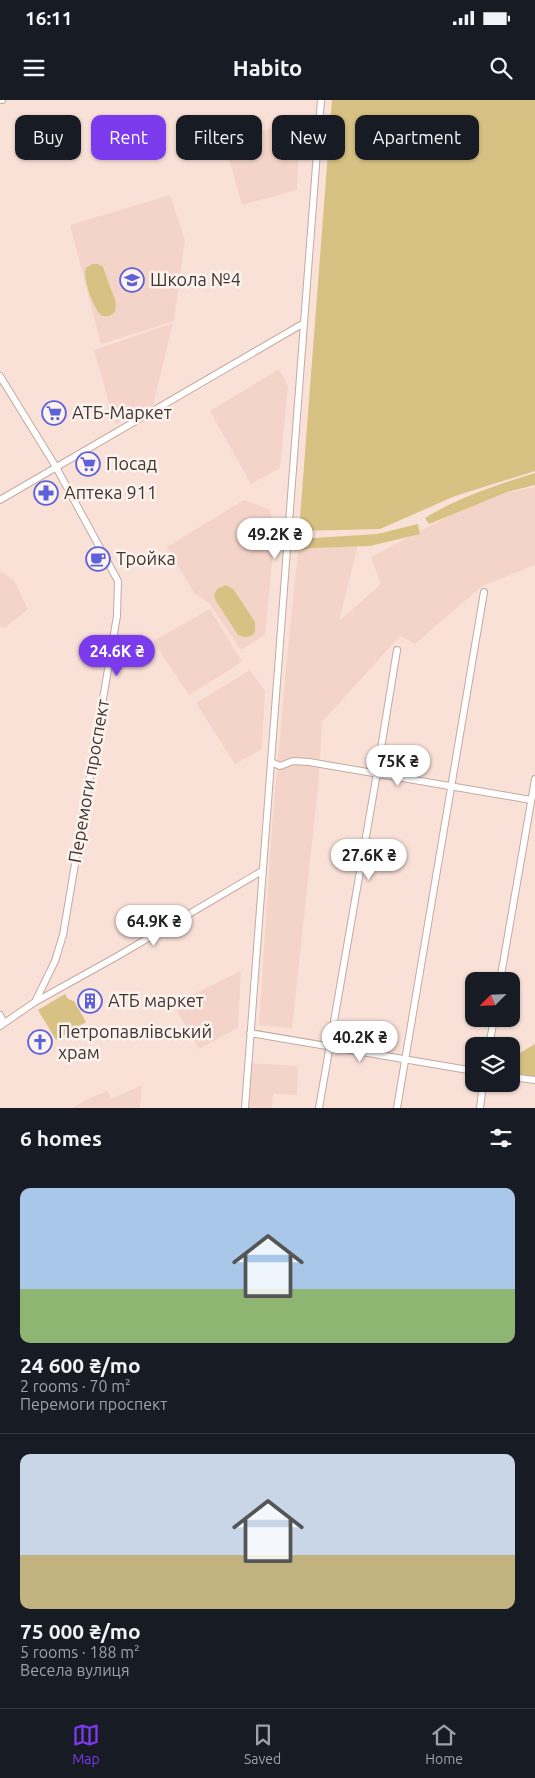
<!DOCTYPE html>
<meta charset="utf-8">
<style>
body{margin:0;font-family:Ubuntu,sans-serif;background:#242831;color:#f1f3f6;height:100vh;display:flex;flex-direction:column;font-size:19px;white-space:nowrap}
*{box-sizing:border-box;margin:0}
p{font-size:16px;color:#9ea1a6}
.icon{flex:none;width:28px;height:28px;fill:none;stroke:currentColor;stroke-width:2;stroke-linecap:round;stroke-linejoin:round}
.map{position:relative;height:1008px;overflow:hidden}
.panel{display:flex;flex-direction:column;background:#171b24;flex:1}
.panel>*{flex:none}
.hud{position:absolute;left:15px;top:15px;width:505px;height:45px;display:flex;gap:10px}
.needle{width:32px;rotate:246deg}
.controls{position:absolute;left:465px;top:872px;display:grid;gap:10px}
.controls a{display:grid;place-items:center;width:55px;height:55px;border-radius:10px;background:#171b24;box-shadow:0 1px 4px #0004;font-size:25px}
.price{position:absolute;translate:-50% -42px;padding:0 11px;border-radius:18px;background:#fff;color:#222;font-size:16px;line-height:32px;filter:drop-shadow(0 1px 2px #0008)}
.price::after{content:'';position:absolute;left:50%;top:30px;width:15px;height:11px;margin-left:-8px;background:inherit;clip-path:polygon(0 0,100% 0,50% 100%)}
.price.active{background:#7c3aed;color:#fff}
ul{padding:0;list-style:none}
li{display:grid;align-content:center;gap:10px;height:265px;padding:0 20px}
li+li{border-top:1px solid #363941}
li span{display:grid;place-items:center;height:155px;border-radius:10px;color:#555}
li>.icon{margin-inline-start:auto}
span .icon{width:90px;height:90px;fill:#fffc;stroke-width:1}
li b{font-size:21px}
h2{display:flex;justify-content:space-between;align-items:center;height:60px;padding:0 20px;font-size:21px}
.tag{padding:0 18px;border-radius:10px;background:#171b24;box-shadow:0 1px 4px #0004;font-size:18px;line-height:45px}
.tag.active{background:#7c3aed;color:#fff}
.status{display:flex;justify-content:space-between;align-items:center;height:35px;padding:0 25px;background:#171b24;direction:ltr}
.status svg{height:14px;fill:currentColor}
header{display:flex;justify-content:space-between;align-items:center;height:65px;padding:0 20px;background:#171b24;font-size:22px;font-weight:700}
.menu{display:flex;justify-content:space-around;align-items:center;height:70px;border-top:1px solid #363941;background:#171b24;font-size:14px;color:#9ea1a6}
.menu a{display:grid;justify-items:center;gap:2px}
.menu .active{color:#7c3aed}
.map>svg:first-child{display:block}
.built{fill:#f4d4c8}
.green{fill:#d7c283}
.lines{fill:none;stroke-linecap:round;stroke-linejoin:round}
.minor-casing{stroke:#c2aaa1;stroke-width:8}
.minor{stroke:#fff;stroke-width:6}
.labels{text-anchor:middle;stroke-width:5;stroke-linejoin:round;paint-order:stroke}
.poi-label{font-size:18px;fill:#3f3632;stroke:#fcf2ee;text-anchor:start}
.street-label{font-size:18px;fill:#3f3632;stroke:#fcf2ee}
</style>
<div class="status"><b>16:11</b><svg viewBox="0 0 49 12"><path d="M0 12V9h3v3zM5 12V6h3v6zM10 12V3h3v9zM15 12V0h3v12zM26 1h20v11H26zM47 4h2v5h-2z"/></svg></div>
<header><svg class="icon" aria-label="menu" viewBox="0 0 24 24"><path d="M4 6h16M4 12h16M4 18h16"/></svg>Habito<svg class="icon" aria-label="search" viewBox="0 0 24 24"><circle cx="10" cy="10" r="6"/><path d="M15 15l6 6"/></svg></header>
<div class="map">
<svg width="535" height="1008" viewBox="0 0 535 1008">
<rect width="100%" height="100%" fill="#fae1d8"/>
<path class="built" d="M300,20L297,90L242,105L224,42Z
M170,95L185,140L174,221L101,244L70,125Z
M173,223L153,306L115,324L94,250Z
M279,269L288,286L280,368L251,384L210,311Z
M535,387V465L482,486L415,544L400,536L322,622L319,678L292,928L259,925L272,726L287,557L299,443L358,445L339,521L381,484L371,457L485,397Z
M244,400L270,410L275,432L265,535L241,550L209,503L194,493L167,447Z
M0,471L14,480L28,509L6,527H0Z
M210,509L242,562L189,595L153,541Z
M250,570L265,591L262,649L235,664L196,603Z
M241,871L238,928L199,949L173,904Z
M252,963L298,966L297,995L273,994L272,1008H246V992Z
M142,985L140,1008H72L94,996L107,991L111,999Z"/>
<path class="green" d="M332,0H535V371L455,396L380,429L299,431Z
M92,164H98L103,167L116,203L115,212L109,216H102C94,210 82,178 86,168Z
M535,373V385L507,392L429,424L425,418C459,397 497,385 535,373Z
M418,424L420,434L370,446L311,448L295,451L298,439L377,434Z
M226,485L234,490L255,522V532C250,538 245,538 238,535L216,501L214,495L217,489Z
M65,894L68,899L74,901L86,922L56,940L38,910Z
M535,944V980L517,978L520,953Z"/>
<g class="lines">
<g class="minor-casing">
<path id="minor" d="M0,0H2
M304,223L321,0
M0,276L56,367L118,481L117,516L63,835L55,861L35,902
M0,400L304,223L245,1008
M271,662L280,666L293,661L309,662L531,700
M500,881L535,679
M0,915L4,923
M0,926L35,902L116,857L262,771
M250,933L474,971
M489,946L494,919
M511,977L535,980
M319,1008L377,673L397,550
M397,1008L484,492
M480,1008L483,984"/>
</g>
<use href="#minor" class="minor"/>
</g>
<defs>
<g id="school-ring" transform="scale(1.25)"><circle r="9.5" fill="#fcf2ee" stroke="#5d62da" stroke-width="1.5"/><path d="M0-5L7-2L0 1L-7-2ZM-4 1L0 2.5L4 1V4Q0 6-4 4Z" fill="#5d62da"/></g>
<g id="supermarket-ring" transform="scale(1.25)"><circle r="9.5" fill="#fcf2ee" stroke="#5d62da" stroke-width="1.5"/><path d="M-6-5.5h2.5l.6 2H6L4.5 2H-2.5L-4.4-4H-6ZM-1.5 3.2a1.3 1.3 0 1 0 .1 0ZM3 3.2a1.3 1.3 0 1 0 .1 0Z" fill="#5d62da"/></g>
<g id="pharmacy-ring" transform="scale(1.25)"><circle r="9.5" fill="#fcf2ee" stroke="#5d62da" stroke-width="1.5"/><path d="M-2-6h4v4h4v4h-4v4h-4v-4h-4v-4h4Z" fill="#5d62da"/></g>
<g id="cafe-ring" transform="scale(1.25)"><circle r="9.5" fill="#fcf2ee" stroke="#5d62da" stroke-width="1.5"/><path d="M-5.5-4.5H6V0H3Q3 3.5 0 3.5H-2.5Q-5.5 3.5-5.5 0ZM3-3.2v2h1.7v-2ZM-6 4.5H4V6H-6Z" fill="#5d62da"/></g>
<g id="building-ring" transform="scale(1.25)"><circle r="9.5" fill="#fcf2ee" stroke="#5d62da" stroke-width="1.5"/><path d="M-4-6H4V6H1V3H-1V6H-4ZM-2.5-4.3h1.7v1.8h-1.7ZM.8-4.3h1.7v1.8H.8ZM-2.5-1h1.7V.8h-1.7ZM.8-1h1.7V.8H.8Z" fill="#5d62da"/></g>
<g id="church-ring" transform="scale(1.25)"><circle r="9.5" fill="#fcf2ee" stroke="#5d62da" stroke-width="1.5"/><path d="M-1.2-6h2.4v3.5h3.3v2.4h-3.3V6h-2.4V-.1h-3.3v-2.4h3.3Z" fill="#5d62da"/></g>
</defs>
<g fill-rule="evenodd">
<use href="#school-ring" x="132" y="180"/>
<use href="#supermarket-ring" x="54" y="313"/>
<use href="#supermarket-ring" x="88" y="364"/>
<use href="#pharmacy-ring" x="46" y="393"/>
<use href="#cafe-ring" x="98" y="459"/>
<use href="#building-ring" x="90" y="901"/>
<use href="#church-ring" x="40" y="942"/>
</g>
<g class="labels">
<g class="poi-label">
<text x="150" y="186">Школа №4</text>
<text x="72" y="319">АТБ-Маркет</text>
<text x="106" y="370">Посад</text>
<text x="64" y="399">Аптека 911</text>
<text x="116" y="465">Тройка</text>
<text x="108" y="907">АТБ маркет</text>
<text x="58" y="938">Петропавлівський<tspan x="58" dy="21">храм</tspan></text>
</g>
<g class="street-label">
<text transform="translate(89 681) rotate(-80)" y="6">Перемоги проспект</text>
</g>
</g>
</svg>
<div class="controls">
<a><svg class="needle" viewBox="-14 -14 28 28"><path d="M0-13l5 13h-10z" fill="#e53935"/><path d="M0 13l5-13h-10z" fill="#9ea1a6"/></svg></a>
<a><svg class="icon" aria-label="layers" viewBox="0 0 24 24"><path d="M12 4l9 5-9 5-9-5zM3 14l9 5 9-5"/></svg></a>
</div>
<b class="price" style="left:275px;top:460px">49.2K ₴</b>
<b class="price active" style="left:117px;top:577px">24.6K ₴</b>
<b class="price" style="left:398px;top:687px">75K ₴</b>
<b class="price" style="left:369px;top:781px">27.6K ₴</b>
<b class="price" style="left:154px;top:847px">64.9K ₴</b>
<b class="price" style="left:360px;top:963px">40.2K ₴</b>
<div class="hud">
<a class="tag">Buy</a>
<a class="tag active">Rent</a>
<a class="tag">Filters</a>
<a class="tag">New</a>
<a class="tag">Apartment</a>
</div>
</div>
<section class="panel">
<h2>6 homes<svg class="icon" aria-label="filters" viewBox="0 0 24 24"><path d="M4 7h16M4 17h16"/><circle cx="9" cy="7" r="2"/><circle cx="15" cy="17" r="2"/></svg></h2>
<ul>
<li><span style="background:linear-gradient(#a9c7e8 65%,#8fb573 0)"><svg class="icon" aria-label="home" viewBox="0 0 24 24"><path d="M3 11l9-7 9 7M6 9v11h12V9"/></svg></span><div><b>24 600 ₴/mo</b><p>2 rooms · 70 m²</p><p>Перемоги проспект</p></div></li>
<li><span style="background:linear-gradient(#c9d6e8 65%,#c2b280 0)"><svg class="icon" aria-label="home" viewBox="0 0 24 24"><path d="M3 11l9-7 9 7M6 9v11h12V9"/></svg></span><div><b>75 000 ₴/mo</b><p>5 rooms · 188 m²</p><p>Весела вулиця</p></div></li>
</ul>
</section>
<nav class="menu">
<a class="active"><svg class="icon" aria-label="map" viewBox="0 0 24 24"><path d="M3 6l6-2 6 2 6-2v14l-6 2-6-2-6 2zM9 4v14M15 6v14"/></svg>Map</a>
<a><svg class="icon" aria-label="saved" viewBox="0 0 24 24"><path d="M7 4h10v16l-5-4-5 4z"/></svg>Saved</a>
<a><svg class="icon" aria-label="home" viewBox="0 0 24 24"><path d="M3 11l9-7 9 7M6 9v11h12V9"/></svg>Home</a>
</nav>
